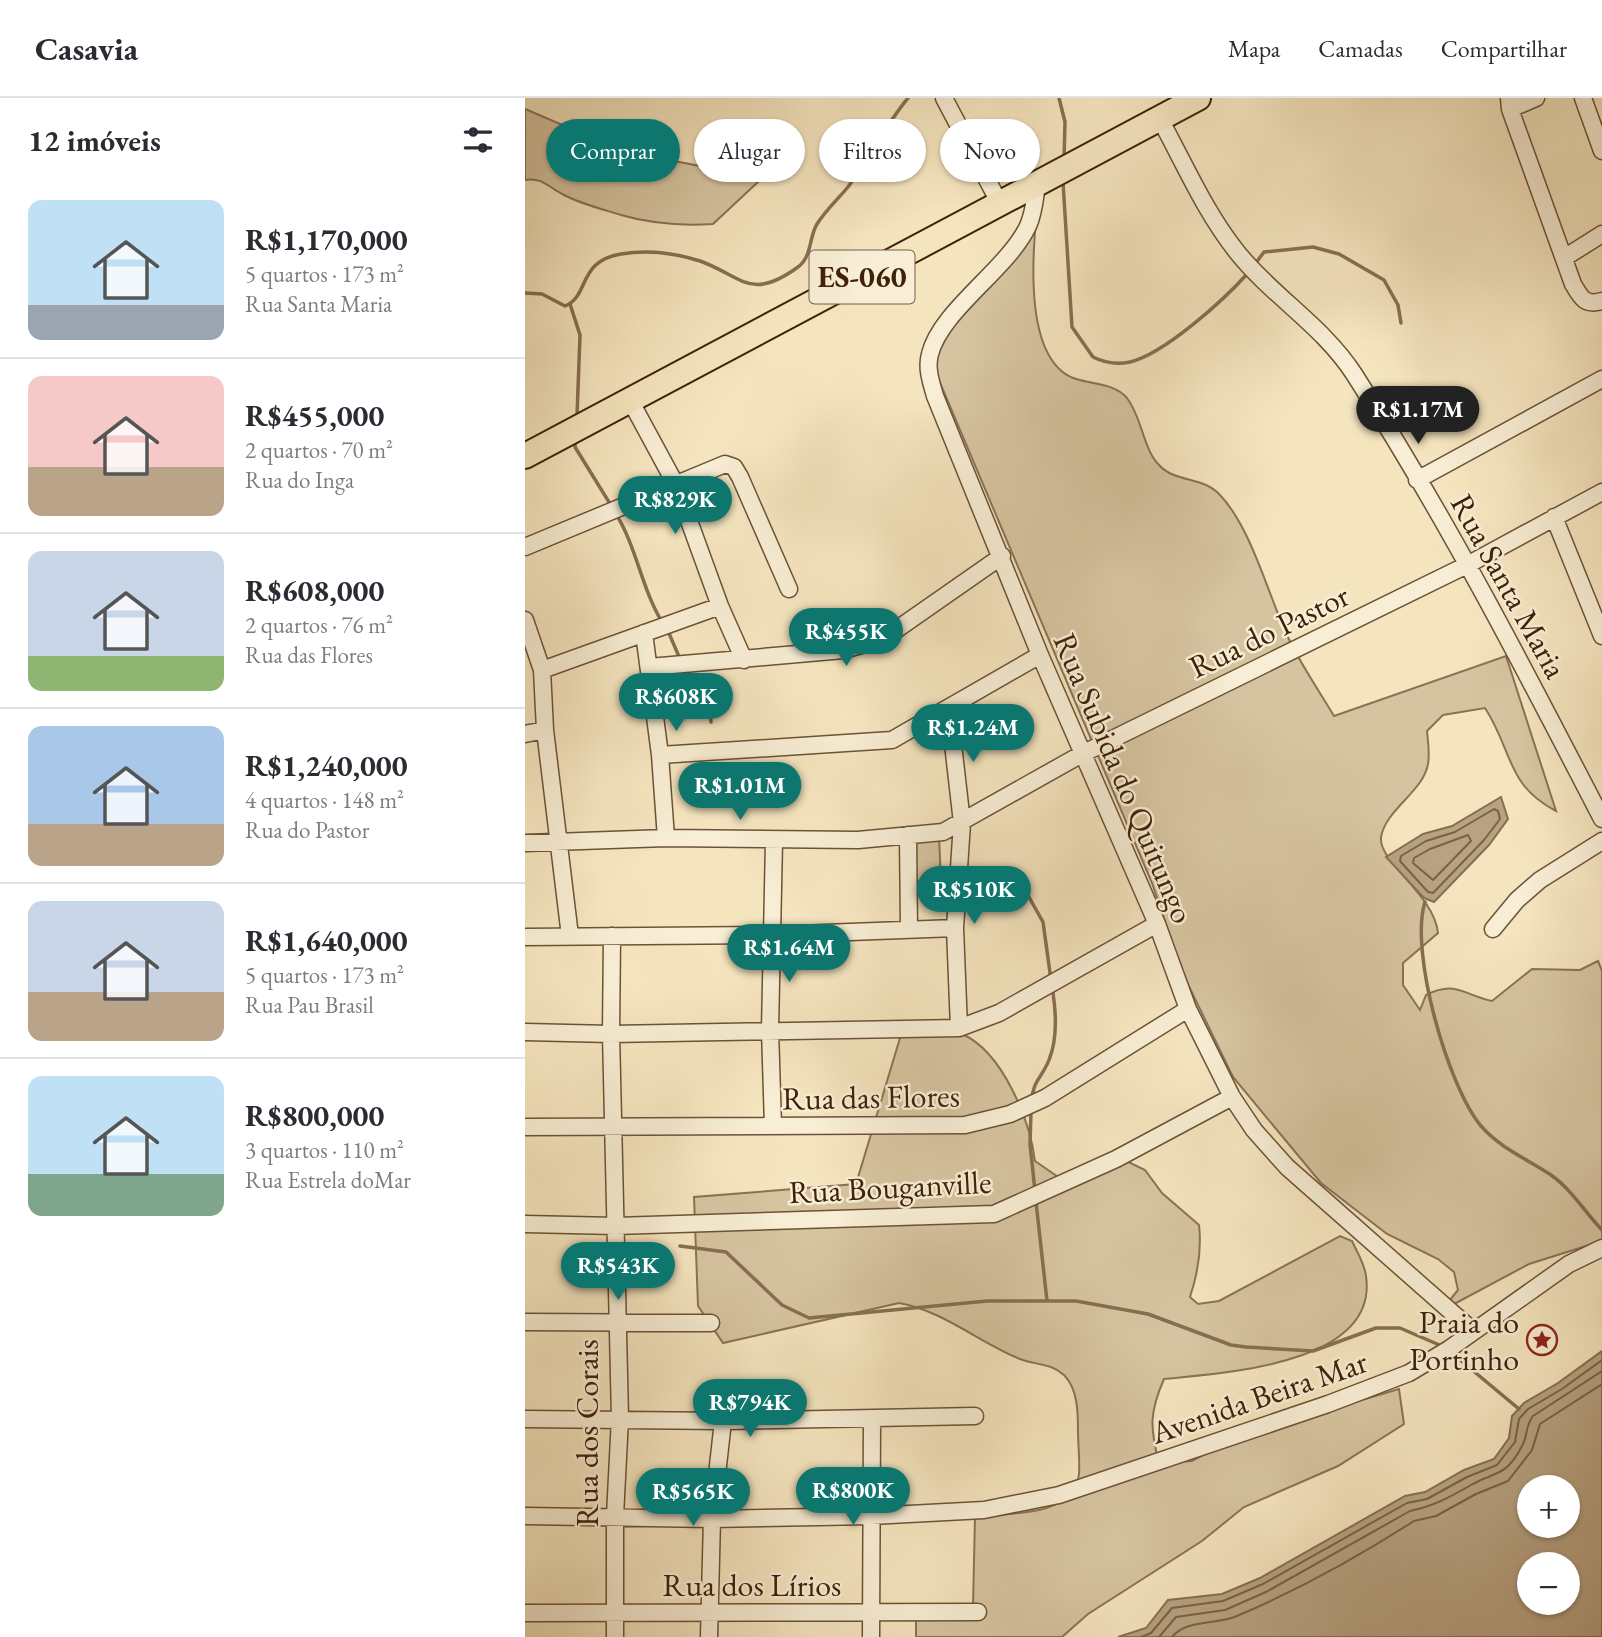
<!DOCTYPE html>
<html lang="pt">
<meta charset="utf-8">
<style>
body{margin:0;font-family:"EB Garamond",serif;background:#f2f2f3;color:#2b2b33;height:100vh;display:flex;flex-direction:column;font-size:26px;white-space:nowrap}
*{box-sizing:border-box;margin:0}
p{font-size:23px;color:#7c7c81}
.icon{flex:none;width:38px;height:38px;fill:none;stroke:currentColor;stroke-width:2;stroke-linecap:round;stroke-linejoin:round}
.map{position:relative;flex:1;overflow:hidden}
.side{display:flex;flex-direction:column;background:#fff;width:525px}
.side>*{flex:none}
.guide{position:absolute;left:21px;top:21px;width:665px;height:63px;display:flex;gap:14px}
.buttons{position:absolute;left:992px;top:1377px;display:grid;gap:14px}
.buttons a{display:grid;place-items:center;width:63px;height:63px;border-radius:50%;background:#fff;box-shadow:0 2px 5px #0004;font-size:35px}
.price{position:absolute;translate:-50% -60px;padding:0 16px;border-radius:24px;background:#0f766e;color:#fff;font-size:23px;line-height:46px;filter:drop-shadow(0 2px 4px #0008)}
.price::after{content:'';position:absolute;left:50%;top:42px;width:21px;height:16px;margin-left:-10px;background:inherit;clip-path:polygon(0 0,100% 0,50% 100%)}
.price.current{background:#222;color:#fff}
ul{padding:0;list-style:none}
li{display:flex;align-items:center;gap:21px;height:175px;padding:0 28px}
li+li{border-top:2px solid #e1e1e2}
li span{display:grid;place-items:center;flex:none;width:196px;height:140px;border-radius:14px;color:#555}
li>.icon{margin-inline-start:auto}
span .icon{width:84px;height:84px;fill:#fffc;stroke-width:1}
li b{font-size:30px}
h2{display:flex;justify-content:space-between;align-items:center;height:84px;padding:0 28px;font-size:30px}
.chip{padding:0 24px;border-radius:32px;background:#fff;box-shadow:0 2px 5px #0004;font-size:24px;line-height:63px}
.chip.current{background:#0f766e;color:#fff}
header{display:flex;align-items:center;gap:42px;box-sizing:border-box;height:98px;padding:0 35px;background:#fff;border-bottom:2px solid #e1e1e2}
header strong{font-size:33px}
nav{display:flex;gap:38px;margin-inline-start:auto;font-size:24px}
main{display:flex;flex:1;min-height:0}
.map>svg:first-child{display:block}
.green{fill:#d6c4a0;stroke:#8a7254;stroke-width:2}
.water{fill:#b7a281;stroke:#876e51;stroke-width:2;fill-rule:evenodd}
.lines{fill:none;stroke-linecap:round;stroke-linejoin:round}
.shore{stroke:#7a6244;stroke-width:2}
.stream{stroke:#876e51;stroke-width:3.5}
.street-casing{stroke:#6c5236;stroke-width:19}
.primary-casing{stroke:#3e2108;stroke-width:28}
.street{stroke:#f8eed5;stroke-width:16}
.primary{stroke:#f5e5bf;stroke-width:24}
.labels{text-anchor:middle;stroke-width:5;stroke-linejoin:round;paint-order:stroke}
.shield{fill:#f8eed5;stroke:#765e46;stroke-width:2}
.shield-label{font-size:30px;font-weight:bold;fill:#3e2108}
.street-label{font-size:32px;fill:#3e2108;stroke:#f8eed5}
.poi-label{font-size:32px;fill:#3e2108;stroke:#f8eed5;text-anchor:end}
</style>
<header>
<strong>Casavia</strong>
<nav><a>Mapa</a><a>Camadas</a><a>Compartilhar</a></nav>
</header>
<main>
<section class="side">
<h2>12 imóveis<svg class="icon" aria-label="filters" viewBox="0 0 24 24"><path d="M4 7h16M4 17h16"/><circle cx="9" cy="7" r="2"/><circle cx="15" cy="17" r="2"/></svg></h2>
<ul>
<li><span style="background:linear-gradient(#bfe0f5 75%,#9aa5b1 0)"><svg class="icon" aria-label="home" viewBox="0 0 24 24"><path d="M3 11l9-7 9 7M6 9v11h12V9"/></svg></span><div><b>R$1,170,000</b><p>5 quartos · 173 m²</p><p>Rua Santa Maria</p></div></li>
<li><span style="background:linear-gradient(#f6c9c9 65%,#b9a48a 0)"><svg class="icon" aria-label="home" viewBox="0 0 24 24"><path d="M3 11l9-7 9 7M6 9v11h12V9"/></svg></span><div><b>R$455,000</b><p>2 quartos · 70 m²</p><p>Rua do Inga</p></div></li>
<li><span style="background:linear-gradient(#c9d6e8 75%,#8fb573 0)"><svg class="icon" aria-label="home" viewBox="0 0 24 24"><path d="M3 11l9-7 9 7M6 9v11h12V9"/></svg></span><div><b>R$608,000</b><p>2 quartos · 76 m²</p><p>Rua das Flores</p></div></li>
<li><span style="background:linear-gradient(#a9c7e8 70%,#b9a48a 0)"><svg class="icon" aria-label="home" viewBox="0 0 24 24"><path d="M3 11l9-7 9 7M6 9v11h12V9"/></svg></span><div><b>R$1,240,000</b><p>4 quartos · 148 m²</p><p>Rua do Pastor</p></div></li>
<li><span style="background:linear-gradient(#c9d6e8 65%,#b9a48a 0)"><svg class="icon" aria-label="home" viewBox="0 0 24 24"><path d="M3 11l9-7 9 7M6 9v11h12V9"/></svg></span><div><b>R$1,640,000</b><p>5 quartos · 173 m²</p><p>Rua Pau Brasil</p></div></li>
<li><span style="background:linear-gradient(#bfe0f5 70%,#7fa58c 0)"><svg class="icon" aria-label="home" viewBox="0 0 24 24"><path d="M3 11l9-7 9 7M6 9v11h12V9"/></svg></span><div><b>R$800,000</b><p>3 quartos · 110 m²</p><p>Rua Estrela doMar</p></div></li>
</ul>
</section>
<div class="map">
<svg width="1077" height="1539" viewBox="0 0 1077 1539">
<rect width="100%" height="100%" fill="#f5e5bf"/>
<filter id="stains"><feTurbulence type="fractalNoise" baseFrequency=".00286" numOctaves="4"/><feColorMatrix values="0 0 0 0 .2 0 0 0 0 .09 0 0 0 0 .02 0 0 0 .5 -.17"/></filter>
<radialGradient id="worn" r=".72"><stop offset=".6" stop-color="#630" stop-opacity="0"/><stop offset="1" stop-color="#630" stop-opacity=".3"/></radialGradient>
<path class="green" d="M0,11L98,53L180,69L219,66L233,56L234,83L188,126C156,128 127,126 96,117C77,111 56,106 39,97C24,90 18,79 0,82Z
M510,134C507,173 504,249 539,275C556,288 587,282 602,300C617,319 618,351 634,367C650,385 678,378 695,397C726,430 742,493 761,535C774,564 793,591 809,618L981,558L1031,713C981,687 988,653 960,610L918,617L902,633C903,644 905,656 903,666C898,694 861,711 856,739C853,764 909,796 913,835L878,865V887L895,912L901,897C931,882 938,897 967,903L1007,871L1055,872L1073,863L1077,873V1143L1004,1166L916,1213L933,1192L929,1174L913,1161L862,1136L796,1085L708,979L657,874L627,785L402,254Z
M388,738H414L416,784L390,783Z
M378,930C395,932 422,929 437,936C478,954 505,1023 510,1063L539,1083L567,1081L589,1057L620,1072L637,1095L674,1127C677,1153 673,1175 665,1199L673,1206L694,1203L815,1138L827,1143C832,1154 840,1167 841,1178C854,1267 697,1275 639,1281C624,1315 625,1330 634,1365L667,1363L712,1339L874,1291L879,1326L813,1368L719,1409L677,1443L563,1516L537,1539H391V1513L448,1509L450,1418C483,1415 549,1420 554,1376C555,1362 553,1347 553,1333C553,1315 553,1291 539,1277C526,1265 510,1267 495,1261C453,1244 419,1213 374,1205L198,1245L173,1208L169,1099L331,1086Z"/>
<path class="water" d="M976,699L983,721L964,747L909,804L899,800L861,759L898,736L927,728Z
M1077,1253V1539H593L621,1530L643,1502L697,1496L735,1480L880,1398L900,1394L939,1372L969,1361L984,1340L987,1318L999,1305L1033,1285ZM1004,1390H1043V1428H1004ZM1004,1466H1043V1505H1004Z"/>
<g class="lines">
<path class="shore" d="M969,711L973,713L975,721L959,742L908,795L903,794L875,763L876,758L901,743L930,734Z
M943,737L946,743L908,782L888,765L889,760L905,751Z
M616,1539L626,1535L647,1510L698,1503L738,1486L882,1405L902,1401L942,1379L972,1367L990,1344L994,1321L1003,1311L1037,1291L1077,1262
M634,1539L651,1519L700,1512L741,1494L885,1413C909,1408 925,1399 946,1387C971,1373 981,1379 997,1348C1003,1338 1000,1328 1008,1318L1077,1273
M647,1539C662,1521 691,1527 712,1518C773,1492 833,1459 889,1423L911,1418L951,1396L983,1383L1007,1352L1015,1326L1077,1286"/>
<path class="stream" d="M534,0L540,24L539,62
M538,84L547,229L568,259C580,265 592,267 605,264C639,256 699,202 723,175
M730,166L739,154L788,149L814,156L859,182L873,207L876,225
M0,195L17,196L40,208C65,198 52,163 96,156C121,152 150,155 175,163C217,178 225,204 273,169C287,159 284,139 292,126C301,112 313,101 323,89C343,61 362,25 383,0
M45,206L55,237L52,318
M50,343V349L87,409
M91,416C112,450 116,489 137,524
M143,533L155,561
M159,572L166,598L184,608L186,624
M496,785L518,824L526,882
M900,804C884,853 923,989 956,1028C975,1050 1002,1061 1026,1077C1046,1091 1060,1114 1077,1132
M507,1002C507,984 518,978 524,962C533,940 531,912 527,889
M506,1013L505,1046L510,1093
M511,1104L522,1203
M155,1148L201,1154L257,1207L284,1220L462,1203H551L623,1216L706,1247L721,1249L788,1253L851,1230H875L919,1249
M928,1256L994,1311"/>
<g class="street-casing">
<path id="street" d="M419,0L475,106
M984,0L985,11L1048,186C1056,200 1060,208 1077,203
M1058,0L1077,53
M985,11L1011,0
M635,21C659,65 680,114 712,154C747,198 798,228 829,276C921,419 999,570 1077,721
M512,86C510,100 509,115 503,128C483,171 416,212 405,256C401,270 406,284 410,298L515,557L632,826L663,911L707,999L729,1032L762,1069L948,1233
M1039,160L1077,136
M105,302L151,387L195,508L219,562
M892,382L1077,281
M1029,419L1077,538
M0,449L200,366L209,369L215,379L264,491
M0,522L17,572L20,632L45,838
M119,535L135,657L141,740
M124,569L318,552L358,541L477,458
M17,572L195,508
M424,611L437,725L430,830L434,930
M0,636L20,632
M135,657L367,642L515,557
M383,737L384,832
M0,745L141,740L333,742L418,734L557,656L944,466L1077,394
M968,831L992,802L1015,782L1077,743
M87,838L86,936L95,1320L90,1418V1539
M0,839L246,837L430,830
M0,934L86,936L434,930L474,915L632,826
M248,1028L245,932L249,743
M0,1029L440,1027L485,1016L520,1000L663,911
M0,1126L91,1128L469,1116L591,1061L707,999
M0,1224L186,1225
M0,1321L198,1323L450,1318
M0,1418L187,1421L346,1418L459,1412L534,1397L803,1306L884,1275L924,1251L1044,1166L1077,1150
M0,1515L453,1514
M184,1539L187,1421L198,1323
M346,1539L347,1321"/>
</g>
<g class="primary-casing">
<path id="primary" d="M0,358L673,0"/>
</g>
<use href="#street" class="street"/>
<use href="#primary" class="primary"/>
</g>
<defs>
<g id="sight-ring" transform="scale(1.575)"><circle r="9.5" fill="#f8eed5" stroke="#8f2418" stroke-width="1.5"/><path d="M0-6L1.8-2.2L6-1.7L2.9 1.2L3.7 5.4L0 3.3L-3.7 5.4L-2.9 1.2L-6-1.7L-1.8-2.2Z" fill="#8f2418"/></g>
</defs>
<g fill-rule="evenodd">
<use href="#sight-ring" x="1017" y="1242"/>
</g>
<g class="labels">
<rect class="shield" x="284.5" y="152.5" width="105" height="53" rx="5"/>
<g class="shield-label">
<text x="337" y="189">ES-060</text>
</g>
<g class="street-label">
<text transform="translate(984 488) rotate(61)" y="11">Rua Santa Maria</text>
<text transform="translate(744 533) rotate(-26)" y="11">Rua do Pastor</text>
<text transform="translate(599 680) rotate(67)" y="11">Rua Subida do Quitungo</text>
<text transform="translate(346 999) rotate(-1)" y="11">Rua das Flores</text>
<text transform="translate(365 1089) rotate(-3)" y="11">Rua Bouganville</text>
<text transform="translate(734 1299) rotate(-19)" y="11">Avenida Beira Mar</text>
<text transform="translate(62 1335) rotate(-90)" y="11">Rua dos Corais</text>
<text x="227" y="1498">Rua dos Lírios</text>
</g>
<g class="poi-label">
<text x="994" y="1235">Praia do<tspan x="994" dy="37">Portinho</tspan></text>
</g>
</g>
<rect width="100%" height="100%" filter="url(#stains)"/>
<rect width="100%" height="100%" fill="url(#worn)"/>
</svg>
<div class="buttons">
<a>+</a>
<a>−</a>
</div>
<b class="price current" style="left:893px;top:348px">R$1.17M</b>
<b class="price" style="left:150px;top:438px">R$829K</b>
<b class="price" style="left:321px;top:570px">R$455K</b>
<b class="price" style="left:151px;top:635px">R$608K</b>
<b class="price" style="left:448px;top:666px">R$1.24M</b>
<b class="price" style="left:215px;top:724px">R$1.01M</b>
<b class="price" style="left:449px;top:828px">R$510K</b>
<b class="price" style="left:264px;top:886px">R$1.64M</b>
<b class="price" style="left:93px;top:1204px">R$543K</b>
<b class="price" style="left:225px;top:1341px">R$794K</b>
<b class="price" style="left:328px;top:1429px">R$800K</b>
<b class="price" style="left:168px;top:1430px">R$565K</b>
<div class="guide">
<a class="chip current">Comprar</a>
<a class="chip">Alugar</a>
<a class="chip">Filtros</a>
<a class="chip">Novo</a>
</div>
</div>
</main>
